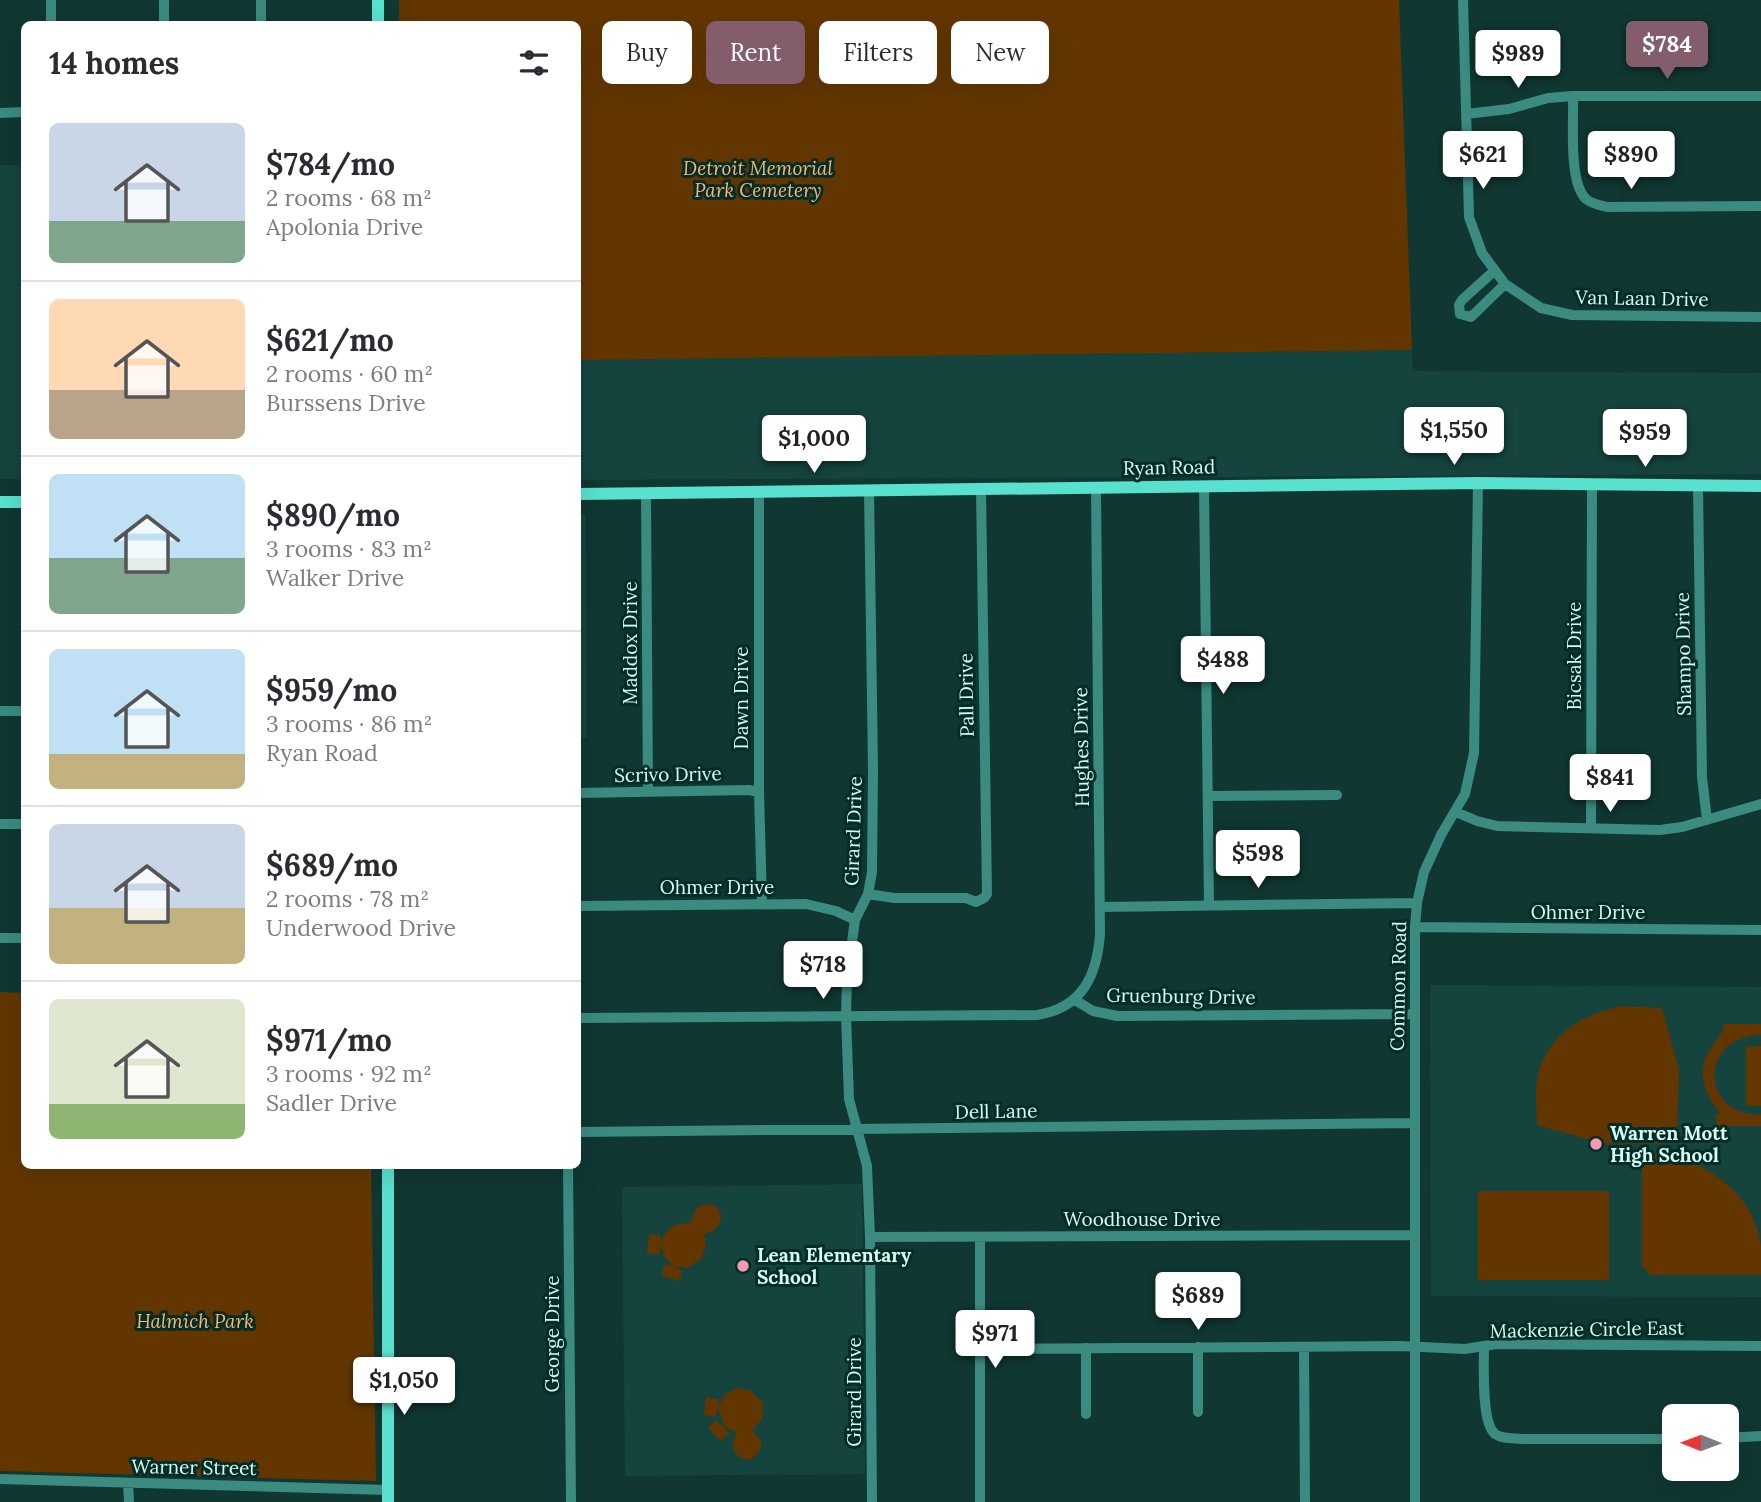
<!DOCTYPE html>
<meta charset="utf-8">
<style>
body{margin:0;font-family:Lora,serif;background:#f7f7f7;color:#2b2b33;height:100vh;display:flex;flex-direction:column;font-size:26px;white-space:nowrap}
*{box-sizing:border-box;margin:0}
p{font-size:23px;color:#7c7c81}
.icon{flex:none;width:38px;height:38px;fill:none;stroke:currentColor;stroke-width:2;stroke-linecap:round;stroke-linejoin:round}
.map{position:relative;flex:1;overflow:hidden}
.panel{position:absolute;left:21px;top:21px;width:560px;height:1148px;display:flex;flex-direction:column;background:#fff;border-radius:10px;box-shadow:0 7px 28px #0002}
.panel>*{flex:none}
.hud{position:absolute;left:602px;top:21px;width:665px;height:63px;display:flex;gap:14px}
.needle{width:46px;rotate:271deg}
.controls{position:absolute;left:1662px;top:1404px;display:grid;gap:14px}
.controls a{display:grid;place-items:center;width:77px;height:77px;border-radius:10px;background:#fff;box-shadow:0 7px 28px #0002;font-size:35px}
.price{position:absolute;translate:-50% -60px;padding:0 16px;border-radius:7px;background:#fff;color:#222;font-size:23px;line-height:46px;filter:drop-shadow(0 2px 4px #0008)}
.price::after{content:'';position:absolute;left:50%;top:42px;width:21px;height:16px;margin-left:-10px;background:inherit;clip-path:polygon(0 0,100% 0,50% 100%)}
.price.selected{background:#845d6c;color:#fff}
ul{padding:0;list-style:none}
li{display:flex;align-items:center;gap:21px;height:175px;padding:0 28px}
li+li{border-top:2px solid #e1e1e2}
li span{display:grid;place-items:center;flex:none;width:196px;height:140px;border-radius:10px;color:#555}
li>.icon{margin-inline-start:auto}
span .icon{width:84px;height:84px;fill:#fffc;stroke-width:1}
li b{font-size:30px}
h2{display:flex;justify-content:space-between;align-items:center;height:84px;padding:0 28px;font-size:30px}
.pill{padding:0 24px;border-radius:10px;background:#fff;box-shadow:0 7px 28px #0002;font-size:24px;line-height:63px}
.pill.selected{background:#845d6c;color:#fff}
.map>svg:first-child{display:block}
.built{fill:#15443e}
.green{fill:#633600}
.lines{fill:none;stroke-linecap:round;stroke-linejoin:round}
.minor{stroke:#3b8b80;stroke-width:10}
.major{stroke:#59e1cf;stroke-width:12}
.poi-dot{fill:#f19ab1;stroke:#042d28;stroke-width:2.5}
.labels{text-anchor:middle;stroke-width:6;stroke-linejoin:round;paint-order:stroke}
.park-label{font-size:19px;font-style:italic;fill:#fcb471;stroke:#042d28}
.street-label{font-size:19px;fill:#d7faf3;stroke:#042d28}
.poi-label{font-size:19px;font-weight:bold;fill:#d7faf3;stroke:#042d28;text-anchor:start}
</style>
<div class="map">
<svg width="1761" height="1502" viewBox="0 0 1761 1502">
<rect width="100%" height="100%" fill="#103732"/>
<path class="built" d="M0,165H24V479H0Z
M1412,350L1413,371L1761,373V474L578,480V360Z
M578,514H586L587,738H578Z
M1430,985L1761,987V1297L1431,1296Z
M862,1184L865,1474L625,1476L622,1187Z"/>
<path class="green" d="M399,0H1399L1412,350L578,360V24H399Z
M0,992L24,993V1166H371L376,1481L0,1471Z
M1623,1006L1662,1008L1679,1070L1677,1133L1668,1143L1660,1144L1602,1143L1537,1125C1537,1109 1534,1091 1538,1075C1548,1034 1584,1013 1623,1006Z
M1724,1024H1761V1035C1700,1035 1698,1115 1761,1115V1126H1716V1114H1721C1705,1095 1695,1071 1711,1048C1717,1038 1723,1035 1724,1024Z
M1746,1046H1761V1106H1746Z
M1661,1154C1709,1162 1756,1195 1761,1248C1761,1257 1761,1266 1761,1275H1650L1642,1266V1156Z
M1478,1191H1609V1280H1478Z
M705,1204L716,1206C727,1218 718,1232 704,1234L706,1244L702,1258L688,1268L675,1266L682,1271L679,1281L661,1275L665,1264L674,1266L664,1257L661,1245L659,1254H647L649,1235H660L661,1243C666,1227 675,1223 691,1223L696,1208Z
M738,1388L750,1390L763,1403L762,1419L752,1431L761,1440V1449L750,1460C733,1458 729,1447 737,1433L724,1426L723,1427L729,1434L720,1441L708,1428L716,1420L722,1426L724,1424L718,1408L715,1417L704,1415L706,1397L718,1399V1407L725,1394Z"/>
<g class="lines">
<path class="minor" d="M51,0V24
M164,0V24
M261,0V24
M1463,0L1469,217L1482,253L1505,284L1541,308L1572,315L1761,317
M1573,96C1574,120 1568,182 1586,199C1592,204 1599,205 1607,207L1761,206
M0,113L24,112
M1466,114L1509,109L1548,98L1573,96H1761
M1494,271L1462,300L1459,305L1460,314L1471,317L1505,284
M1204,486L1209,906
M1698,486L1702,777L1707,820
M869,490L873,770L872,872L868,894L855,920L847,978L846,1016L849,1099L867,1166L870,1237L872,1502
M759,492V792L762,903
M646,494L648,792
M0,711H24
M578,793L749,790L759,792
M1209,796L1337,795
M1456,812L1477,821L1497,826L1660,830L1682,827L1761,804
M0,824H24
M1591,828L1592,485
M868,894L894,898H966L976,902L984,898L987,894L981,490
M578,906L806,904L836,911L855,920
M1100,907L1417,903
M1415,927L1761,930
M0,938H24
M1075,1000L1093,1011L1117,1016L1414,1014
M578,1018L1037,1015C1082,1008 1097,976 1100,934L1096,487
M578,1132L1414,1123
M568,1166L571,1502
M870,1237L1414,1235
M980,1238V1502
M1198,1347V1412
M1304,1347L1305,1502
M1484,1347C1484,1365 1481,1423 1495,1434C1502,1439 1513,1438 1522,1439H1675
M979,1349L1400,1346L1465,1349L1497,1344L1761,1346
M1086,1414V1348
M1727,1438L1761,1436
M0,1479L388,1490
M128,1483L129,1502
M1415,1502V927L1417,903L1424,872L1441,835L1465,794L1474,753L1478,483"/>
<path class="major" d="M378,0V24
M578,494L1478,483L1761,486
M0,502H24
M388,1166V1502"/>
</g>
<g class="poi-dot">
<circle cx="1596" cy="1144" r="7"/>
<circle cx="743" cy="1266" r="7"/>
</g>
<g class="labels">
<g class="park-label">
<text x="758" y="175">Detroit Memorial<tspan x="758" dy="22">Park Cemetery</tspan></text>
<text x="195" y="1328">Halmich Park</text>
</g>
<g class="street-label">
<text transform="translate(1642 298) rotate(1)" y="7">Van Laan Drive</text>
<text transform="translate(1169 467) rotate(-1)" y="7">Ryan Road</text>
<text transform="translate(630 643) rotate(-90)" y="7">Maddox Drive</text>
<text transform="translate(1683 654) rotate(-91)" y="7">Shampo Drive</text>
<text transform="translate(1574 656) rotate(-90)" y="7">Bicsak Drive</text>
<text transform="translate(966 695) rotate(-91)" y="7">Pall Drive</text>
<text transform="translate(741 698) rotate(-90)" y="7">Dawn Drive</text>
<text transform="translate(1081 747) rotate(-91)" y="7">Hughes Drive</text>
<text transform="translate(668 774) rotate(-1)" y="7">Scrivo Drive</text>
<text transform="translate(853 831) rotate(-88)" y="7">Girard Drive</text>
<text x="717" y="894">Ohmer Drive</text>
<text x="1588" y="919">Ohmer Drive</text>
<text transform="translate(1398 986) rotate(-89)" y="7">Common Road</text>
<text transform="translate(1181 996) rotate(1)" y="7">Gruenburg Drive</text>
<text transform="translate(996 1111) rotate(-1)" y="7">Dell Lane</text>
<text x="1142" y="1226">Woodhouse Drive</text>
<text transform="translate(1587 1329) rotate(-1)" y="7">Mackenzie Circle East</text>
<text transform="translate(552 1334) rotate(-90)" y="7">George Drive</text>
<text transform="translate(854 1392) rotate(-90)" y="7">Girard Drive</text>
<text transform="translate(194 1467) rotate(1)" y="7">Warner Street</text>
</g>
<g class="poi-label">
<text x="1610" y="1140">Warren Mott<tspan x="1610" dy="22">High School</tspan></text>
<text x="757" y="1262">Lean Elementary<tspan x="757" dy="22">School</tspan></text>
</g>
</g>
</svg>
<div class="controls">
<a><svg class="needle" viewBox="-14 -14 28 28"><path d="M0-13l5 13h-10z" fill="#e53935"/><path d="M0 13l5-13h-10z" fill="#7c7c81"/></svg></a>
</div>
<b class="price selected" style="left:1667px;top:81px">$784</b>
<b class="price" style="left:1518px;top:90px">$989</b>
<b class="price" style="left:1483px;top:191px">$621</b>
<b class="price" style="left:1631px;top:191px">$890</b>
<b class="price" style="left:1454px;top:467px">$1,550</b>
<b class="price" style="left:1645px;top:469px">$959</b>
<b class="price" style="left:814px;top:475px">$1,000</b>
<b class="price" style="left:1223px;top:696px">$488</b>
<b class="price" style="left:1610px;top:814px">$841</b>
<b class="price" style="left:1258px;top:890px">$598</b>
<b class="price" style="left:823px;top:1001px">$718</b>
<b class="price" style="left:1198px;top:1332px">$689</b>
<b class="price" style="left:995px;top:1370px">$971</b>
<b class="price" style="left:404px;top:1417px">$1,050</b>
<div class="hud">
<a class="pill">Buy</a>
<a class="pill selected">Rent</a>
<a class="pill">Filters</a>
<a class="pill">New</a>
</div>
<section class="panel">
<h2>14 homes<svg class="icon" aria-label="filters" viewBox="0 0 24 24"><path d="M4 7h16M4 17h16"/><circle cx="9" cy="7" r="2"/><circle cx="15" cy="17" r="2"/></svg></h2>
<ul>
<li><span style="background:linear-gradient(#c9d6e8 70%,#7fa58c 0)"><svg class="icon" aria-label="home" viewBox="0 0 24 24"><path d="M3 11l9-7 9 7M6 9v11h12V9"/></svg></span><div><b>$784/mo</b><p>2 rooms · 68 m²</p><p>Apolonia Drive</p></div></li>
<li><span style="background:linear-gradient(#ffd9b3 65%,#b9a48a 0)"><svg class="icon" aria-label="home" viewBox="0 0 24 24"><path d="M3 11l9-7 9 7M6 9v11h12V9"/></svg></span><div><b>$621/mo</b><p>2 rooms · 60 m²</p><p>Burssens Drive</p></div></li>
<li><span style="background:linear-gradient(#bfe0f5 60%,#7fa58c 0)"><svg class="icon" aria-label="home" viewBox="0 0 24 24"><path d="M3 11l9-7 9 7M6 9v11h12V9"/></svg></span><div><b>$890/mo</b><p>3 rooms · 83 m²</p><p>Walker Drive</p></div></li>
<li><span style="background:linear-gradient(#bfe0f5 75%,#c2b280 0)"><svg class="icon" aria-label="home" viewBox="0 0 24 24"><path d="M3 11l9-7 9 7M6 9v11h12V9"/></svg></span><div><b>$959/mo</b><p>3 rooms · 86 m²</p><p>Ryan Road</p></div></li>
<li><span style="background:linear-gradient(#c9d6e8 60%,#c2b280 0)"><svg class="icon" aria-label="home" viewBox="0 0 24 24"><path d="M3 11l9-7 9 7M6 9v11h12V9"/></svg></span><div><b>$689/mo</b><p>2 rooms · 78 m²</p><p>Underwood Drive</p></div></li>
<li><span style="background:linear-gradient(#dfe7d0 75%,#8fb573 0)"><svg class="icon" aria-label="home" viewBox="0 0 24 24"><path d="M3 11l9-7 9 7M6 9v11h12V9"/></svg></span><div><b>$971/mo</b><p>3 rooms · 92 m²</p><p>Sadler Drive</p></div></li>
</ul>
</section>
</div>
